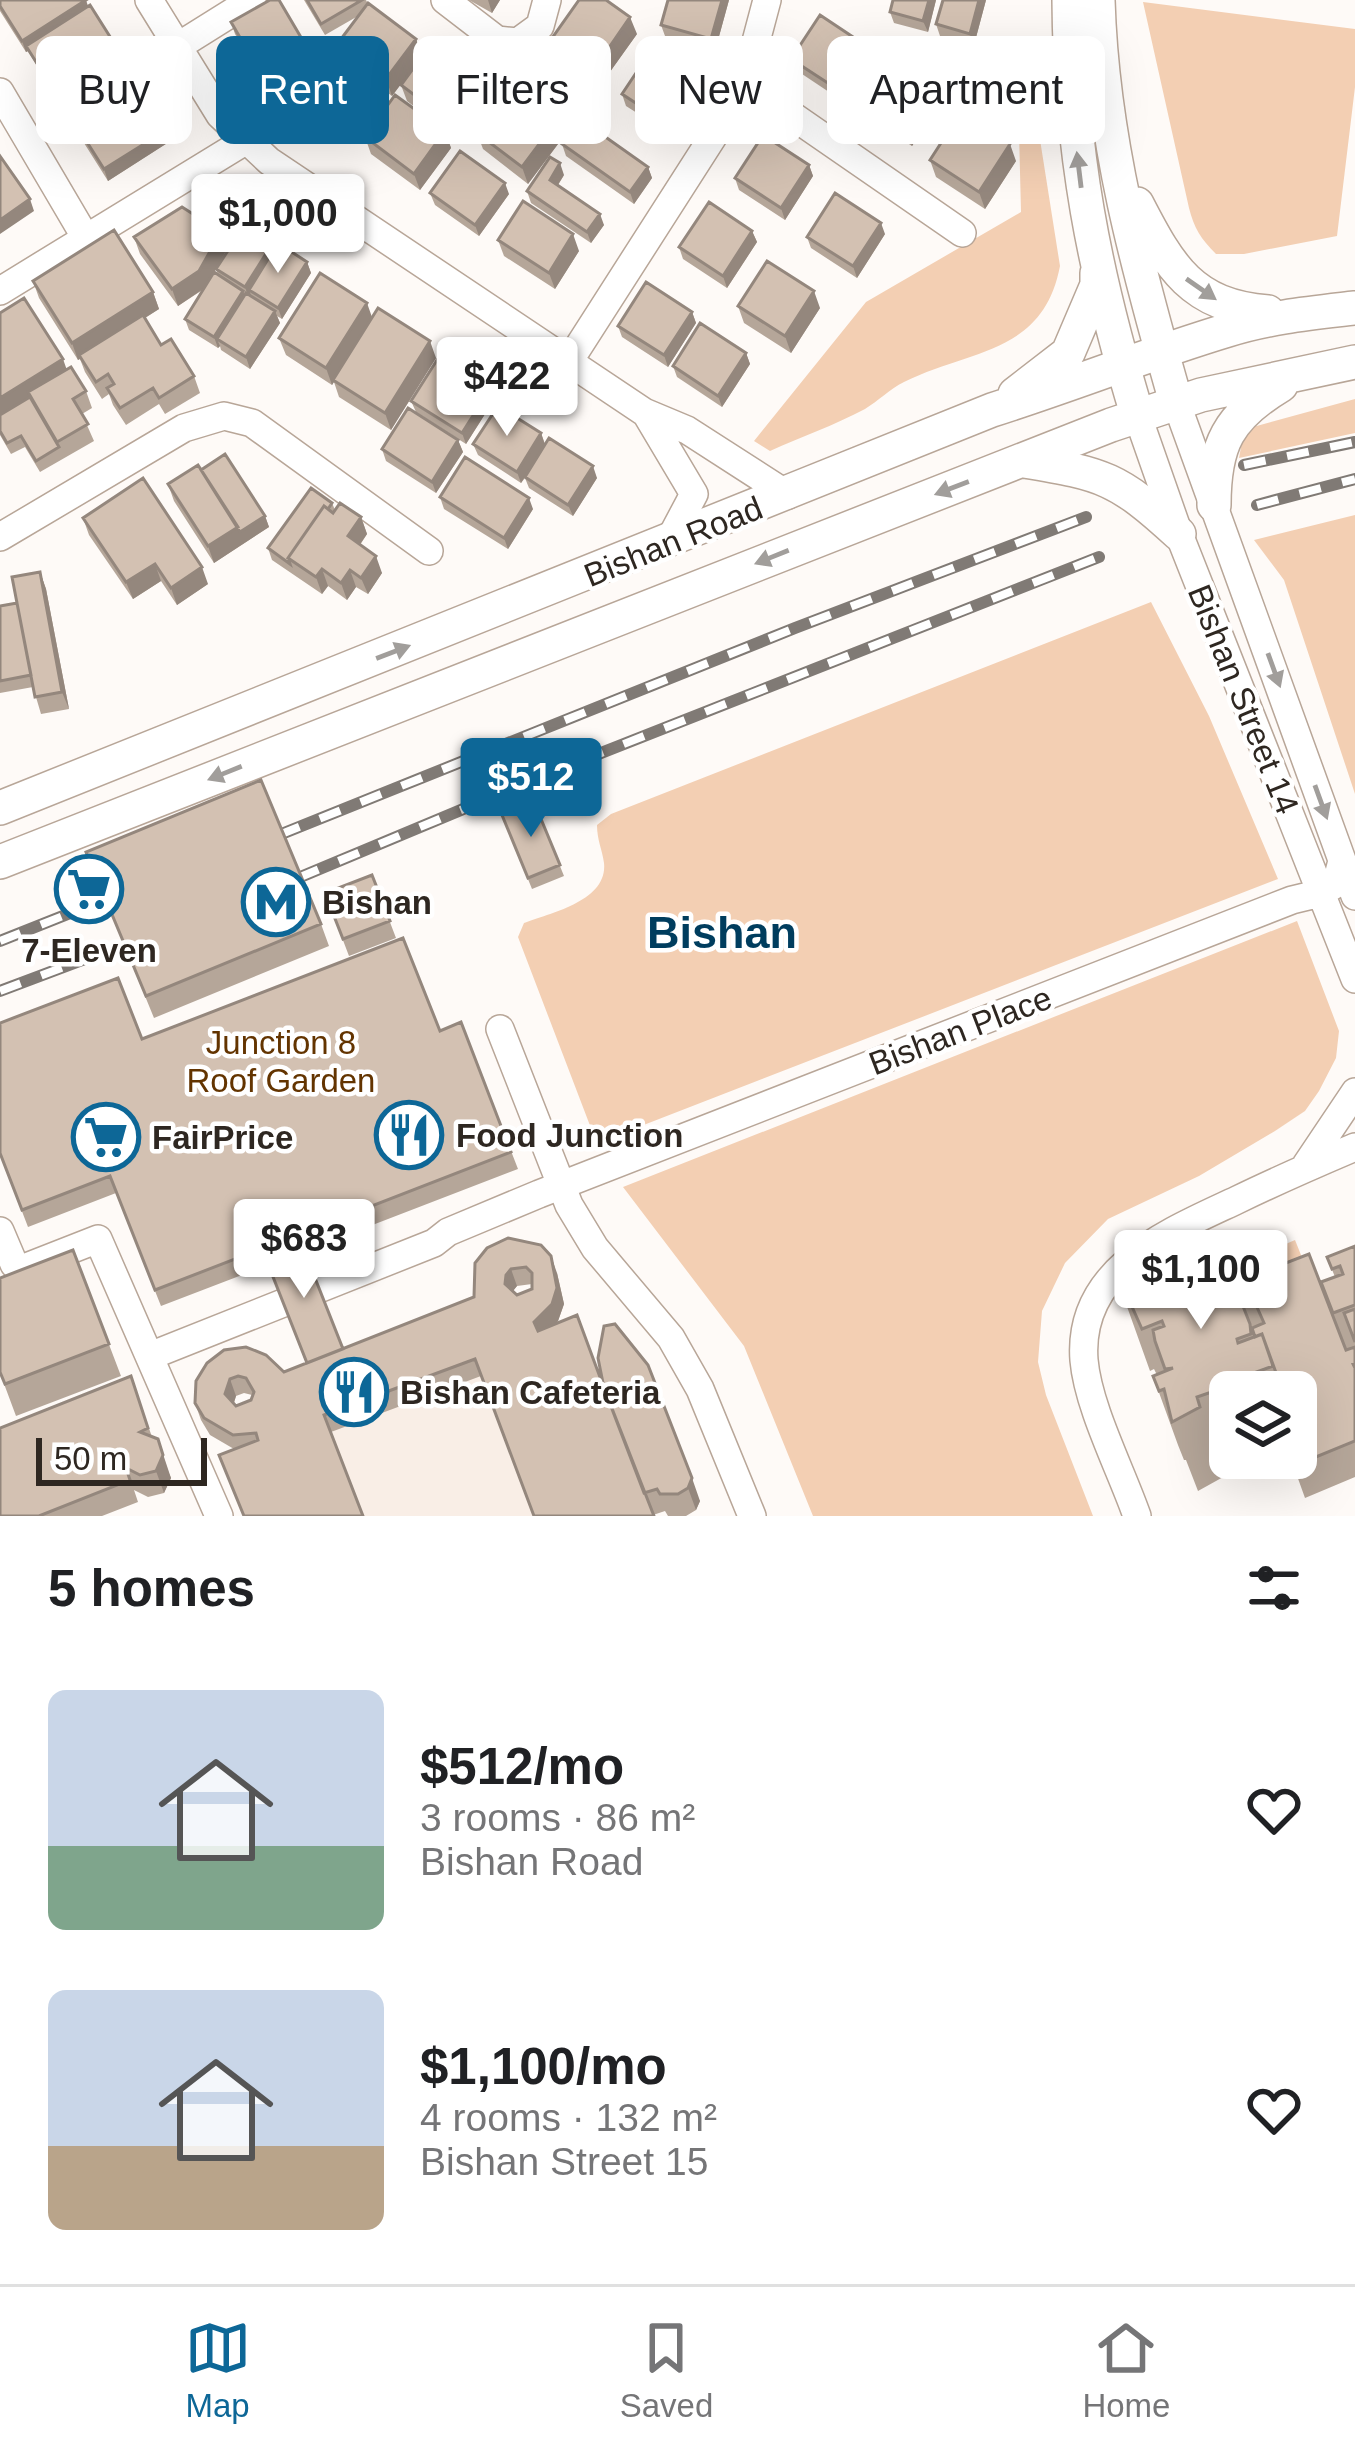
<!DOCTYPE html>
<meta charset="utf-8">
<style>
body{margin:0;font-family:Helvetica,sans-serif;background:#f2f2f2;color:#202124;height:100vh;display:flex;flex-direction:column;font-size:45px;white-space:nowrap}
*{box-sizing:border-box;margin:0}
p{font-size:39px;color:#757577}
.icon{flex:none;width:66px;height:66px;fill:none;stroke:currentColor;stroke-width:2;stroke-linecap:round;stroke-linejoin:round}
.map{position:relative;height:1516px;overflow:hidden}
.sheet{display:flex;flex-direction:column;background:#fff;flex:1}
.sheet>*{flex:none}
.banner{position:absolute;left:36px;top:36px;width:1284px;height:108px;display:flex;gap:24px}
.controls{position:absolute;left:1209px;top:1371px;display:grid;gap:24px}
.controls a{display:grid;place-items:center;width:108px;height:108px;border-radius:18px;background:#fff;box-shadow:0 12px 48px #0002;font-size:60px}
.scale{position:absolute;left:36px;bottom:30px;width:171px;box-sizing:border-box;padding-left:12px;border:6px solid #2e2721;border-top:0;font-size:33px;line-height:42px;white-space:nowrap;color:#2e2721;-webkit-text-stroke:9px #fff;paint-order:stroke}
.price{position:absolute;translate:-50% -102px;padding:0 27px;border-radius:12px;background:#fff;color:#222;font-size:39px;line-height:78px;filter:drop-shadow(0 3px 6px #0008)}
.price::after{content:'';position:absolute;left:50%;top:72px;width:36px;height:27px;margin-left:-18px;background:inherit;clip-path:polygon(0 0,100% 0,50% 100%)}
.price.on{background:#0d6797;color:#fff}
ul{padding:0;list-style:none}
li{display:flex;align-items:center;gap:36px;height:300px;padding:0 48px}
li span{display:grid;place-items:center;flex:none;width:336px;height:240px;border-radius:18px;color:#555}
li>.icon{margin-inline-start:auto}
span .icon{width:144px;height:144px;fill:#fffc;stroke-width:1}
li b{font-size:51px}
h2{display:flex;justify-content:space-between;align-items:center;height:144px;padding:0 48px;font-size:51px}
.chip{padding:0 42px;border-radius:18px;background:#fff;box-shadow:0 12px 48px #0002;font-size:42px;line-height:108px}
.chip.on{background:#0d6797;color:#fff}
.tabs{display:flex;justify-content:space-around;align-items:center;height:168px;border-top:3px solid #e0e0e0;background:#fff;font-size:33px;color:#757577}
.tabs a{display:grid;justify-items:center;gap:6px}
.tabs .on{color:#0d6797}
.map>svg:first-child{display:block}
.built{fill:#f9eee6}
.green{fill:#f3cfb3}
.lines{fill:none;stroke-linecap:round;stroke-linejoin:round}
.minor-casing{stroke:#b8a698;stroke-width:30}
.major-casing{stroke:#b8a698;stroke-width:36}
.minor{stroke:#fff;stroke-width:27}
.major{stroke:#fff;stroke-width:33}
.rail-casing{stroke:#807a75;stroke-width:12}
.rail{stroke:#fff;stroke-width:8;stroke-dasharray:22;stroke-linecap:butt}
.wall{fill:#b5a699;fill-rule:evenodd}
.shaded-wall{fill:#94877d}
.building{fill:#d3c1b2;stroke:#94877d;stroke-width:3;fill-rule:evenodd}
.oneway{fill:#a19e9b}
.labels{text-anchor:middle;stroke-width:9;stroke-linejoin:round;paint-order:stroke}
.street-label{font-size:33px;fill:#2e2721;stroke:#fff}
.poi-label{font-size:33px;font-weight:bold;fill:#2e2721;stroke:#fff;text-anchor:start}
.park-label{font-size:33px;fill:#633400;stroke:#fff}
.district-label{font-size:45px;font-weight:bold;fill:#003d5e;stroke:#fff}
</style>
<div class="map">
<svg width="1355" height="1516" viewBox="0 0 1355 1516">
<rect width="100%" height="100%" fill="#fefaf7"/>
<path class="built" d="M485,1363L580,1516H291L304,1436Z"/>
<path class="green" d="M1143,2L1355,29V87L1337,236L1244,254H1216C1201,239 1194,228 1189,208Z
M1032,89L1060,266C1043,355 970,349 904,382C890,389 878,401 865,409C835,425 801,437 770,451L754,441L866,302L1021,212L1018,92Z
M1355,399V433L1239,458L1242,442L1253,427Z
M1355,515V794L1284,580L1254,540Z
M1151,602L1209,716L1278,879L605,1140L594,1136L518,937L524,923C550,913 608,901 604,863C602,849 597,840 597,825L611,814Z
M1297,921L1339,1031L1336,1058L1319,1091L1305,1111L1275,1131L1199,1176L1108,1219L1065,1263L1042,1311L1038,1362L1046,1395L1093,1516H813L744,1346L623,1187Z
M1295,1240L1303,1260L1249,1283L1241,1263Z"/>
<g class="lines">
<g class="minor-casing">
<path id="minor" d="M149,0L220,115L269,161L644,412L687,430L788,495
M445,0L497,40L518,42L540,26L547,0
M177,47L252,0
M745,83L962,233
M0,92L87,240
M0,291L245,141
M568,363L732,107L745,83L767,0
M1176,402L1355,896
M647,415L694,494L668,543
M1138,417L1179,534L1355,979
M0,537L184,428L224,416L252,423L429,551
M500,1029L569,1205L595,1248L671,1338L700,1389L752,1516
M1306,1165L1355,1092
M0,1231L14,1264L24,1268L98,1239L219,1516
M150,1356L434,1243L448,1232L539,1194L1292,900L1321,893L1336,884L1342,861
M1137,1516C1121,1470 1088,1407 1084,1360C1077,1268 1169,1232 1237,1200C1276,1181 1315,1164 1355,1147"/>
</g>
<g class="major-casing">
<path id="major" d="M1069,0C1070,151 1094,273 1138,417
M1098,0C1102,139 1138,269 1176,402
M1137,204C1170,268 1192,306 1268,312
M1015,394L1068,353L1097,285V273
M1024,461C1104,474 1118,478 1179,534
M1214,505C1214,444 1228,417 1281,385
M0,808L992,410C1071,385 1148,354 1228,330C1269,317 1312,313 1355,308
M0,862L1111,425L1201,395L1355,362"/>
</g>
<use href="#minor" class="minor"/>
<use href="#major" class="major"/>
<g class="rail-casing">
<path id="rail" d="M1244,465L1355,442
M1257,505L1355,479
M279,835L795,628L1086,517
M298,878L540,777L1099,557
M0,941L98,902
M0,991L117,947"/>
</g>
<use href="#rail" class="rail"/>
</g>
<path class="wall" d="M0,0L88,7L126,62L130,73L172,140L108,181L72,124L68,113L66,114L28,51L26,52L0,11Z
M304,0H366L368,4L416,39L422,56L392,96L344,60L338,43L358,16L325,35Z
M469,0H500L492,13Z
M729,0L715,51L665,36L661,25Z
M936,0L928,32L894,23L890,12Z
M986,0L974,45L940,36L936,24Z
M231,22L309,51L313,63L267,89L235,34Z
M637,34L592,97L550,67L543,51Z
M865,45L869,56L841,100L796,70L791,59Z
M695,78L699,89L670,134L626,106L622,94Z
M479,80L485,97L455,138L407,101L401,85Z
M295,89L379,102L349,142L301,106Z
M936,91L940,103L912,146L866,116L862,105Z
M445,131L451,148L420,190L371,154L365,137Z
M477,133L561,140L528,184L483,149Z
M562,144L648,167L652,178L634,204L566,156Z
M930,160L1016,161L985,209L936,177Z
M809,165L813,176L785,220L739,190L735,178Z
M564,175L558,185L604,225L591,243L531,203L527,191Z
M430,193L509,194L479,236L435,205Z
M752,231L757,242L727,288L683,259L679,247Z
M221,232L227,249L213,273L218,275L216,269L276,247L307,262L311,273L282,319L277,316L280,323L250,369L221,350L220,346L218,348L189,330L185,319L204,289L178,306L140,254L134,237Z
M885,234L857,278L811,248L807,237Z
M498,240L579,251L555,289L504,256Z
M33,281L153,292L159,309L145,318L161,345L194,376L200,393L165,414L159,404L126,425L113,405L109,394L102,399L85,372L80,359L78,360L39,298Z
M738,306L820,308L791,353L744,323Z
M692,312L696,323L668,367L622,337L618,326Z
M0,313L66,370L86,391L92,408L82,414L94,441L40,472L25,447L11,454L0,435Z
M373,318L436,358L391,430L339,397L334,382L332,385L286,355L279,338Z
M746,353L750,364L722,407L677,377L673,366Z
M411,401L492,403L466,444L416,412Z
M541,433L545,444L597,478L573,516L529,488L525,478L521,483L478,455L473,444Z
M458,440L463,452L436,493L386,461L382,449Z
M201,470L265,516L269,527L214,563L174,501L168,484Z
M440,497L533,509L508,549L444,509Z
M332,503L335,510L361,517L367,534L360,545L382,573L368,594L356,587L347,600L328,586L322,594L272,560L268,548Z
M83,518L208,584L177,605L161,581L133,599L89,535Z
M40,572L46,589L69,709L41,714L33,687L0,693V606L17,603Z
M534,802L564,876L532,889L502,815Z
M86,852L321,924L329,946L154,1018Z
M372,875L396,938L349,956L325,893Z
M461,1022L518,1169L305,1251L343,1349L474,1297L487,1248L557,1273L564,1304L558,1321L555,1324L700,1501L696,1510L686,1516H668L665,1511L653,1515L481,1376L331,1432L234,1449L210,1435L201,1420L195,1403L196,1381L284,1372L306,1363L268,1265L161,1306L116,1193L28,1227L0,1154L142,1039L440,1031ZM532,1284V1289L517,1295L513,1291L517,1286ZM244,1393L252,1395L251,1400L236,1406L234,1403L236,1396Z
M1355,1246V1477L1305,1498L1291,1459L1257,1474L1252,1458H1296V1392H1230V1458H1246L1222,1466L1225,1476L1198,1491L1186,1460H1184L1178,1445L1153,1376L1157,1375L1154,1369L1150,1371L1120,1287L1247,1278L1346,1350L1321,1282L1335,1277L1327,1257Z
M73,1250L121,1376L16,1416L0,1373Z
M131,1376L152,1437L171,1478L164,1493L148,1497L134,1490L138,1502L102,1516H0Z"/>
<path class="shaded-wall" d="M86,0L90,12L26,46L28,51L26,52L22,41Z
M488,0H500L492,13Z
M722,0H729L715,51L711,39Z
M929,0H936L928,32L923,21Z
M979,0H986L974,45L970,34Z
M630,17L637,34L592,97L586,81Z
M416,39L422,56L392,96L386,79Z
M865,45L869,56L841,100L837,89Z
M126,62L130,74L66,114L62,103Z
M695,78L699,89L670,134L666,123Z
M479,80L485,97L455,138L449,121Z
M373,85L379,102L349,142L343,125Z
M936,91L940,103L912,146L908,135Z
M555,123L561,140L528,184L522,167Z
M168,129L172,140L108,181L104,169Z
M445,131L451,148L420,190L414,174Z
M1010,144L1016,161L985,209L979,192Z
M560,163L564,175L554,191L550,180Z
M809,165L813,176L785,220L781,208Z
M648,167L652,178L634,204L630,192Z
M505,183L509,194L479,236L475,225Z
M30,199L34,211L0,234V220Z
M600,214L604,225L591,243L587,232Z
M881,223L885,234L857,278L853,266Z
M752,231L757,242L727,288L723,276Z
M221,232L227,249L206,287L178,306L172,289Z
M573,234L579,251L555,289L549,273Z
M274,241L278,252L249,290L251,295L249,299L245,287Z
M307,262L311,273L282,319L278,308Z
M243,291L247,302L217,339L220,346L218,348L214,337Z
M814,291L820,308L791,353L785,336Z
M153,292L159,309L78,360L72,343Z
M367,303L373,320L332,385L326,368Z
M275,311L280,323L250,369L246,357Z
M692,312L696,323L668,367L664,355Z
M430,341L436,358L391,430L385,413Z
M746,353L750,364L722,407L718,396Z
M63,359L69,376L0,419V398Z
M488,392L492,403L466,444L462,433Z
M541,433L545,445L521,483L517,472Z
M458,440L463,452L436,493L432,482Z
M593,466L597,478L573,516L568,505Z
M529,498L533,509L508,549L504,538Z
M265,516L269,527L214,563L208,546L238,527Z
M361,517L367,534L354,553L348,536Z
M376,556L382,573L368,594L361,578Z
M155,564L161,581L133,599L126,582Z
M202,567L208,584L177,605L171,588Z
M322,569L328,586L322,594L316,577Z
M350,570L356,587L347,600L341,583Z
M40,572L46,589L69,709L62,692Z
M551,1256L557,1273L564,1304L558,1321L540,1339L534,1322Z
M511,1269L517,1286L512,1292L505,1284L506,1275Z
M230,1379L236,1396L231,1411L225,1394Z
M158,1439L171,1478L164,1493L156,1471Z
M692,1478L700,1501L696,1510L688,1488Z"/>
<path class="building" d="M0,0H86L22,41L0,6Z
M270,0H279L309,51L263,77L231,22Z
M307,0H362L321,24Z
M579,0H606L630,17L586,81L543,51Z
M668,0H722L711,39L661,25Z
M893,0H929L923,21L890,12Z
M943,0H979L970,34L936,24Z
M368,3L416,39L386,79L338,43Z
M90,5L126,62L62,103L26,46Z
M820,15L865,45L837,89L791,59Z
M431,44L479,80L449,121L401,85Z
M325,49L373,85L343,125L295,89Z
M652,49L695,78L666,123L622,94Z
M890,62L936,91L908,135L862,105Z
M132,72L168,129L104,169L68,112Z
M510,89L555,123L522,167L477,133Z
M395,95L445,131L414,174L365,137Z
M961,112L1010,144L979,192L930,160Z
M580,119L648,167L630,192L562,144Z
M763,135L809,165L781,208L735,178Z
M460,151L505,183L475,225L430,193Z
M0,156L30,199L0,220Z
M550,157L560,163L550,180L600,214L587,232L527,191Z
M835,193L881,223L853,266L807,237Z
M523,201L573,234L549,273L498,240Z
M709,202L752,231L723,276L679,247Z
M182,207L221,232L199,271L172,289L134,237Z
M246,223L274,241L245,287L216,269Z
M114,230L153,292L72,343L33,281Z
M278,243L307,262L278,308L249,290Z
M767,261L814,291L785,336L738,306Z
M214,272L243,291L214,337L185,319Z
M320,273L367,303L326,368L279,338Z
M646,282L692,312L664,355L618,326Z
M246,293L275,311L246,357L217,339Z
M24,298L63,359L0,398V313Z
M378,308L430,341L385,413L333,380Z
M143,315L161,345L171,339L194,376L159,398L153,388L120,408L107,388L114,384L108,374L96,382L79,355Z
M700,323L746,353L718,396L673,366Z
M437,360L488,392L462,433L411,401Z
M71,367L86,391L73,399L88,424L57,442L28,392Z
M30,397L59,447L36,461L21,436L7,443L0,431V415Z
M498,406L541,433L517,472L473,444Z
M408,408L458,440L432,482L382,449Z
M549,438L593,466L568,505L525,477Z
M225,454L265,516L240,532L201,470Z
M465,457L529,498L504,538L440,497Z
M198,465L238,527L208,546L168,484Z
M143,478L202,567L171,588L155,564L126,582L83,518Z
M311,488L332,503L328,509L324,506L288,558L290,564L268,548Z
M340,503L361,517L348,536L376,556L361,578L350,570L341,583L322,569L316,577L288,558L324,506L333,513Z
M40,572L62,692L35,697L12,577Z
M17,603L31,675L0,681V606Z
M261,780L321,924L146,996L86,852Z
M534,802L560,865L528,878L502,815Z
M372,875L390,921L343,939L325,893Z
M403,938L440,1031L461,1022L511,1152L155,1290L110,1176L22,1210L0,1153V1023L118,978L142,1039Z
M508,1238L541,1245L551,1256L557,1288L552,1304L534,1322L538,1331L577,1315L604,1388L654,1516H534L475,1359L324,1415L363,1516H244L219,1455L258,1440L256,1433L233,1435L204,1418L195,1403L196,1381L207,1363L224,1350L246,1347L266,1355L284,1372L474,1297L475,1263L487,1248ZM526,1267L532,1273V1289L517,1295L505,1284L506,1275L511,1269ZM238,1376L246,1378L254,1392L251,1400L236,1406L225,1394L230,1379Z
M300,1240L343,1349L307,1363L264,1254Z
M1231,1242L1250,1286L1222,1297L1224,1301L1239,1296L1250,1324L1251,1334L1237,1339L1238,1343L1262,1334L1273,1366L1251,1374L1253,1381L1261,1378L1266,1390L1261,1392H1230L1229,1386L1197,1397L1200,1407L1172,1422L1164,1389L1159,1391L1153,1376L1173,1368L1165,1369L1155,1341L1153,1330L1164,1326L1162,1321L1142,1329L1129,1300L1125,1302L1120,1287L1148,1277L1152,1286L1207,1264L1205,1258L1211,1256L1210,1252Z
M1355,1246V1305L1333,1313L1321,1282L1343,1274L1340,1266L1332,1269L1327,1257Z
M73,1250L109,1344L5,1384L0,1372V1278Z
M1309,1254L1346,1350L1355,1347V1363L1353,1364L1355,1368V1441L1294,1466L1291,1458H1296V1392H1283L1262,1334L1255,1337L1252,1328L1264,1323L1248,1287L1250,1286L1247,1278Z
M1355,1309V1342L1344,1313Z
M615,1324L648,1365L692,1478L688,1488L678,1494H660L657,1489L644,1493L604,1388L598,1358L604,1326Z
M131,1376L148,1428L140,1432L158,1439L163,1455L156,1471L140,1475L126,1468L130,1480L39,1516H0V1428Z"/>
<defs><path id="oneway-solid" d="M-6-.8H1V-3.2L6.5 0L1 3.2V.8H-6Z" transform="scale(3)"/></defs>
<g class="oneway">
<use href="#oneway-solid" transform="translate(1079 170) rotate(-97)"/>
<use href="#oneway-solid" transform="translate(1201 289) rotate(35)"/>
<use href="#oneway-solid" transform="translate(952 488) rotate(159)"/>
<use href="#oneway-solid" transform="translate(772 557) rotate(158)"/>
<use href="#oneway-solid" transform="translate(393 652) rotate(-21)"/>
<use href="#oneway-solid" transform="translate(1274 670) rotate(70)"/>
<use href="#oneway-solid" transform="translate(225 773) rotate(158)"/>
<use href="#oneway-solid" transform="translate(1321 802) rotate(70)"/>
</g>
<defs>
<g id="supermarket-ring" transform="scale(3.45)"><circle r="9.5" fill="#fff" stroke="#0d6797" stroke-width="1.5"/><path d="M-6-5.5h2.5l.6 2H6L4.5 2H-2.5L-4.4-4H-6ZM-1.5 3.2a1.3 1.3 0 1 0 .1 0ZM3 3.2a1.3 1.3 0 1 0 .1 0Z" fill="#0d6797"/></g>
<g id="metro-ring" transform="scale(3.45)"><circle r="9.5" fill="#fff" stroke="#0d6797" stroke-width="1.5"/><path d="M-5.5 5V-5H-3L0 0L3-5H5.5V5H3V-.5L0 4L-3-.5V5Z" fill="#0d6797"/></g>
<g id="restaurant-ring" transform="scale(3.45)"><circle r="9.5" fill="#fff" stroke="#0d6797" stroke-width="1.5"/><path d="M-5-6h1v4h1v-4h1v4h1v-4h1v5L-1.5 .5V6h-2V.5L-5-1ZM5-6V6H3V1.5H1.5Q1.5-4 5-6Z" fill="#0d6797"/></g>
</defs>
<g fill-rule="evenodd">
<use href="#supermarket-ring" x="89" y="889"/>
<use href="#metro-ring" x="276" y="902"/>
<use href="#restaurant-ring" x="409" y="1135"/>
<use href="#supermarket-ring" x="106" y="1137"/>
<use href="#restaurant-ring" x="354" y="1392"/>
</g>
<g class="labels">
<g class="street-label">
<text transform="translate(673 541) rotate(-22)" y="12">Bishan Road</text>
<text transform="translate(1244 699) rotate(68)" y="12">Bishan Street 14</text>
<text transform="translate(960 1030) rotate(-21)" y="12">Bishan Place</text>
</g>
<g class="poi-label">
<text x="322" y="914">Bishan</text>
<text x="89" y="962" text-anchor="middle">7-Eleven</text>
<text x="456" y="1147">Food Junction</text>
<text x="152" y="1149">FairPrice</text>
<text x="400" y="1404">Bishan Cafeteria</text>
</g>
<g class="park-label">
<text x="281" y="1054">Junction 8<tspan x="281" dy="38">Roof Garden</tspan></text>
</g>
<g class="district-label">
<text x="722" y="948">Bishan</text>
</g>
</g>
</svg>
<div class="controls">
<a><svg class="icon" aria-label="layers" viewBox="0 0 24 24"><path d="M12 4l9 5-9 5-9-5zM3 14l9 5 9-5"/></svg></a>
</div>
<div class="scale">50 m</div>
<b class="price" style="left:278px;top:276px">$1,000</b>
<b class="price" style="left:507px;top:439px">$422</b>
<b class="price on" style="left:531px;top:840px">$512</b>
<b class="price" style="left:304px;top:1301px">$683</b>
<b class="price" style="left:1201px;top:1332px">$1,100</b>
<div class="banner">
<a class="chip">Buy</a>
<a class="chip on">Rent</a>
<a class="chip">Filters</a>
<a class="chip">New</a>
<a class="chip">Apartment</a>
</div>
</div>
<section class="sheet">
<h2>5 homes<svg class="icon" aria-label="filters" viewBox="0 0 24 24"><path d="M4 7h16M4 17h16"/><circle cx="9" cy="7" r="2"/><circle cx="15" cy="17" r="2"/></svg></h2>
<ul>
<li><span style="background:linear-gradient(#c9d6e8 65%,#7fa58c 0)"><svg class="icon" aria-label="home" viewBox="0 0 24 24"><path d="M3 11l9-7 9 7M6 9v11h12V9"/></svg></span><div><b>$512/mo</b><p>3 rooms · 86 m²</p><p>Bishan Road</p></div><svg class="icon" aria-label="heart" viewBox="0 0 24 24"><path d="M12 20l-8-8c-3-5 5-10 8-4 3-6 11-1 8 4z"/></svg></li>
<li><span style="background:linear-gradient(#c9d6e8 65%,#b9a48a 0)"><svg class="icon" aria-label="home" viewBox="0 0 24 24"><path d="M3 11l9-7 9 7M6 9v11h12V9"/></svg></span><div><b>$1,100/mo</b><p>4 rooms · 132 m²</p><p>Bishan Street 15</p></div><svg class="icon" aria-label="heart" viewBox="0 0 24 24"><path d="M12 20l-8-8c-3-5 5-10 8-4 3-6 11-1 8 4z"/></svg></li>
</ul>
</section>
<nav class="tabs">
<a class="on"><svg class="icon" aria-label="map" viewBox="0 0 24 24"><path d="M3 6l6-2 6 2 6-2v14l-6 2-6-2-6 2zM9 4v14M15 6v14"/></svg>Map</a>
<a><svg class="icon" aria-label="saved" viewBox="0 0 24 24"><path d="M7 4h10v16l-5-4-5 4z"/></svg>Saved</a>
<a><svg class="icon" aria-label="home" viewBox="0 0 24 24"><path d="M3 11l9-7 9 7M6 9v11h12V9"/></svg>Home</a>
</nav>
